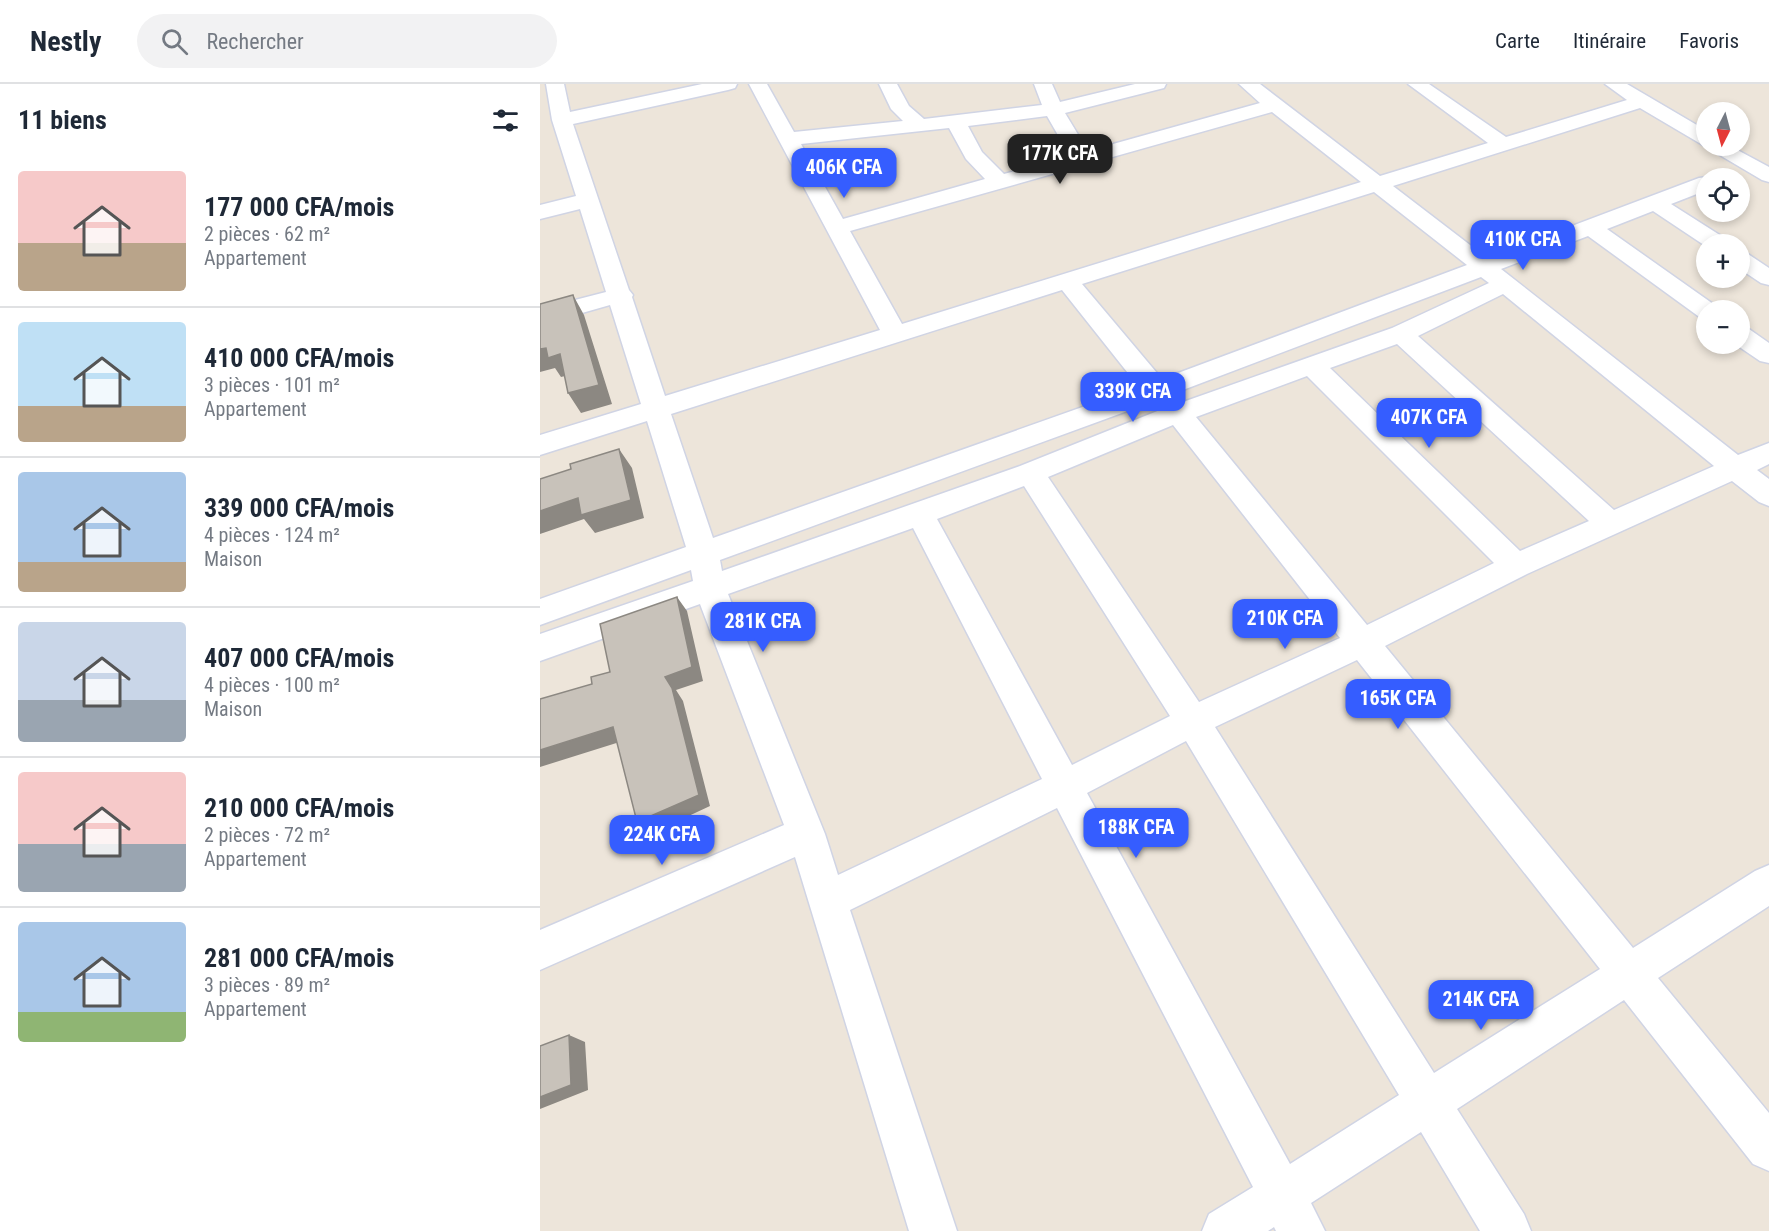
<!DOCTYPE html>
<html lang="fr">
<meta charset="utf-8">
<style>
body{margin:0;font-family:"Roboto Condensed",sans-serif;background:#f2f2f3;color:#1f2937;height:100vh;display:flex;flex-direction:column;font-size:22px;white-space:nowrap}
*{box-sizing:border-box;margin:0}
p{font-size:20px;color:#747a83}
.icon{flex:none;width:33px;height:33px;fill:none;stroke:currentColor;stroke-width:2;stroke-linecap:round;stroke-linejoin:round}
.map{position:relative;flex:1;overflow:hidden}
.details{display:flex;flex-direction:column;background:#fff;width:540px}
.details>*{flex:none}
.needle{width:39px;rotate:186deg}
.controls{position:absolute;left:1156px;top:18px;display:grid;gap:12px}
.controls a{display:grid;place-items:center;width:54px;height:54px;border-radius:50%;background:#fff;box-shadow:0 3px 9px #0003;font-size:30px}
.price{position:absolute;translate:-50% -51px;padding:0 14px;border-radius:12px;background:#355dff;color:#fff;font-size:20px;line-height:39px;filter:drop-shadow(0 2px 3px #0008)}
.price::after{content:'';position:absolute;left:50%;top:36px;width:18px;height:14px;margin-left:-9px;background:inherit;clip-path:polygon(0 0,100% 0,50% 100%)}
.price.current{background:#222;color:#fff}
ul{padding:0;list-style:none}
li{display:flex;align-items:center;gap:18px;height:150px;padding:0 18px}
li+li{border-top:2px solid #e0e1e3}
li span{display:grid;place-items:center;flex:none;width:168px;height:120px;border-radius:6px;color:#555}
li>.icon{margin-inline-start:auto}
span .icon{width:72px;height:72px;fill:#fffc;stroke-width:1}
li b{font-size:26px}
h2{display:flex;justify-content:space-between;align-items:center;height:72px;padding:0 18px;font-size:26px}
header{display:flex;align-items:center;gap:36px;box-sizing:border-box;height:84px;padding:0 30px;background:#fff;border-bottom:2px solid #e0e1e3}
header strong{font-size:28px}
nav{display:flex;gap:33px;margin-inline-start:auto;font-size:21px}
.search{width:420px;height:54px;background:#f2f2f3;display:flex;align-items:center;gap:15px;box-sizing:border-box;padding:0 21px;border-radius:33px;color:#747a83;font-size:22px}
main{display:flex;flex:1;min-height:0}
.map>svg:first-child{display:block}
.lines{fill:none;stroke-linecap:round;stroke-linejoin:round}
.minor-casing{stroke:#d0d4e4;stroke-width:3}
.minor{fill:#fff;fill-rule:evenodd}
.shaded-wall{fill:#8c8882}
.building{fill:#c8c2ba;stroke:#8c8882;stroke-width:1.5}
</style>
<header>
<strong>Nestly</strong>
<div class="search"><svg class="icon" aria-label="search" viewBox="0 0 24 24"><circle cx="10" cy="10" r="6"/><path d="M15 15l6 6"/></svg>Rechercher</div>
<nav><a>Carte</a><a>Itinéraire</a><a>Favoris</a></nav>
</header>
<main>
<section class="details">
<h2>11 biens<svg class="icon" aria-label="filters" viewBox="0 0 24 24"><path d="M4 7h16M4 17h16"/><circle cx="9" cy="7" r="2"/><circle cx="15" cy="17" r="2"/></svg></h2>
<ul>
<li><span style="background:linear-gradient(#f6c9c9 60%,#b9a48a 0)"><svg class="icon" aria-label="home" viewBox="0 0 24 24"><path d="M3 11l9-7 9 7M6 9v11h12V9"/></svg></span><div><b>177 000 CFA/mois</b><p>2 pièces · 62 m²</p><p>Appartement</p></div></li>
<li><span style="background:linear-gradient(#bfe0f5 70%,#b9a48a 0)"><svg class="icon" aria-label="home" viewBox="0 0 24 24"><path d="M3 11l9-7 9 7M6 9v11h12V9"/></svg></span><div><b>410 000 CFA/mois</b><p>3 pièces · 101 m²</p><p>Appartement</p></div></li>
<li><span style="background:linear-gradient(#a9c7e8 75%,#b9a48a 0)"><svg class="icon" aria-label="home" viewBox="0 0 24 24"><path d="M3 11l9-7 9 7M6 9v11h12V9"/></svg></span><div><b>339 000 CFA/mois</b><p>4 pièces · 124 m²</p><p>Maison</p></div></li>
<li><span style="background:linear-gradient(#c9d6e8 65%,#9aa5b1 0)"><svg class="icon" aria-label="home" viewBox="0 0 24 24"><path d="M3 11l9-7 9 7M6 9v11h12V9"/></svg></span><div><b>407 000 CFA/mois</b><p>4 pièces · 100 m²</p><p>Maison</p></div></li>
<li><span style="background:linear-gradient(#f6c9c9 60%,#9aa5b1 0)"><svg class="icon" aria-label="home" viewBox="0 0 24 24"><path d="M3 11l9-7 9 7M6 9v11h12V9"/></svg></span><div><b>210 000 CFA/mois</b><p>2 pièces · 72 m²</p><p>Appartement</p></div></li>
<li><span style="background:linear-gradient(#a9c7e8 75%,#8fb573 0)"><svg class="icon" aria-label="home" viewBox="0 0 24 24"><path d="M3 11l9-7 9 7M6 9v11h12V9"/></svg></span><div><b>281 000 CFA/mois</b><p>3 pièces · 89 m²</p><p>Appartement</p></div></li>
</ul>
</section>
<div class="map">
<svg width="1229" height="1147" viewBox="0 0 1229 1147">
<rect width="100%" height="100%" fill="#ede5da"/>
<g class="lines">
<g class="minor-casing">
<path id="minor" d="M6,0H24L30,28L162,0H197L195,4L188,6L33,40L89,206L93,211L92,213L125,312L340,246L209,0H227L254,48L363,37L351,25L339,0H357L369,22L384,35L502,21L494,0H512L520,18L595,0H626L624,4L525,29L548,67L720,19L699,0H720L840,92L948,59L868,0H889L966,53L1087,16L1065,0H1087L1167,47V62H1190L1229,83V98L1222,96L1100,24L853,102L947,174L1159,94L1167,93L1175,94H1167V106L1131,120L1186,155L1189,160H1167V163L1113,127L1067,145L1176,222L1179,226H1167V235L1158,232L1048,152L961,185L1198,371L1229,359V380L1217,386L1229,395V422L1219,418L1192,397L987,490L845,562L1093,864L1215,787L1229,781V822L1118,894L1229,1029V1087L1213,1080L1084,916L917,1025L984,1130L991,1147H940L881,1048L771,1119L785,1147H736L734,1143L728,1147H662L669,1130L713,1103L517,724L310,826L417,1147H369L255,773L0,886V846L244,741L160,520L0,577V550L153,497L151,486L0,541V515L146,463L107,337L0,371V351L101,320L70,221L0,241V225L66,208L40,125L0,135V121L36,112L12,36ZM732,28L821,98L362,240L310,147ZM507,32L530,72L464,90L442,68L428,42ZM409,44L426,75L445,95L303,135L261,60ZM834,108L927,181L622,295L542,200ZM941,193L949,199L852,244L643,318L635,309ZM522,206L599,303L173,454L131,330ZM963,210L1174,382L1074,426L878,252ZM857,260L1049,437L980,467L790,284ZM767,292L954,479L827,541L656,333ZM612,318L620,326L480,382L182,487L180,476ZM633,341L800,554L659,618L508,393ZM484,402L630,632L532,681L397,435ZM373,444L502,695L298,791L285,750L188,510ZM817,576L1060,885L894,989L675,643ZM646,657L859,1011L750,1080L547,709Z
M1200,168L1208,170L1229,184V201L1221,199L1200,185Z
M1200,243L1209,245L1229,259V279L1220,277L1195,260H1200Z"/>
</g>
<use href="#minor" class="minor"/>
</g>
<path class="shaded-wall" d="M33,211L44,231L72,320L41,329L28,309Z
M6,264L20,270L33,290L21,293L15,284L0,288V265Z
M79,365L92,384L104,434L55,449L44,435L0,450V427Z
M137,513L147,527L163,597L136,606L143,617L170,722L110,750L97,738L125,593Z
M73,643L86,656L0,683V666Z
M29,951L45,958L48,1006L0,1025V1013Z"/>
<path class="building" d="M33,211L59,301L28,309L20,270L8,274L6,264L0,265V220Z
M79,365L91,416L41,431L38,414L0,427V395L31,385L30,380Z
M137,513L152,583L125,593L132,604L159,711L97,738L73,643L0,666V615L52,600L51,593L70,588L60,540Z
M29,951L31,1001L0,1013V962Z"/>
</svg>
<div class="controls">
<a><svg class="needle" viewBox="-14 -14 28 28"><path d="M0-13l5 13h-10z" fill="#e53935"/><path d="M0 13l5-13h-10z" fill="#747a83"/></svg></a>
<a><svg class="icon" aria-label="locate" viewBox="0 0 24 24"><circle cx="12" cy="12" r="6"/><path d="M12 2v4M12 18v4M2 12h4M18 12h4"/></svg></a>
<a>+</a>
<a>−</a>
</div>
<b class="price current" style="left:520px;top:101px">177K CFA</b>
<b class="price" style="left:304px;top:115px">406K CFA</b>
<b class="price" style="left:983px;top:187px">410K CFA</b>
<b class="price" style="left:593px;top:339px">339K CFA</b>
<b class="price" style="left:889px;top:365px">407K CFA</b>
<b class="price" style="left:745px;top:566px">210K CFA</b>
<b class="price" style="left:223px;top:569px">281K CFA</b>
<b class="price" style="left:858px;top:646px">165K CFA</b>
<b class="price" style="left:596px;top:775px">188K CFA</b>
<b class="price" style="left:122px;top:782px">224K CFA</b>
<b class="price" style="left:941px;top:947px">214K CFA</b>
</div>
</main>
